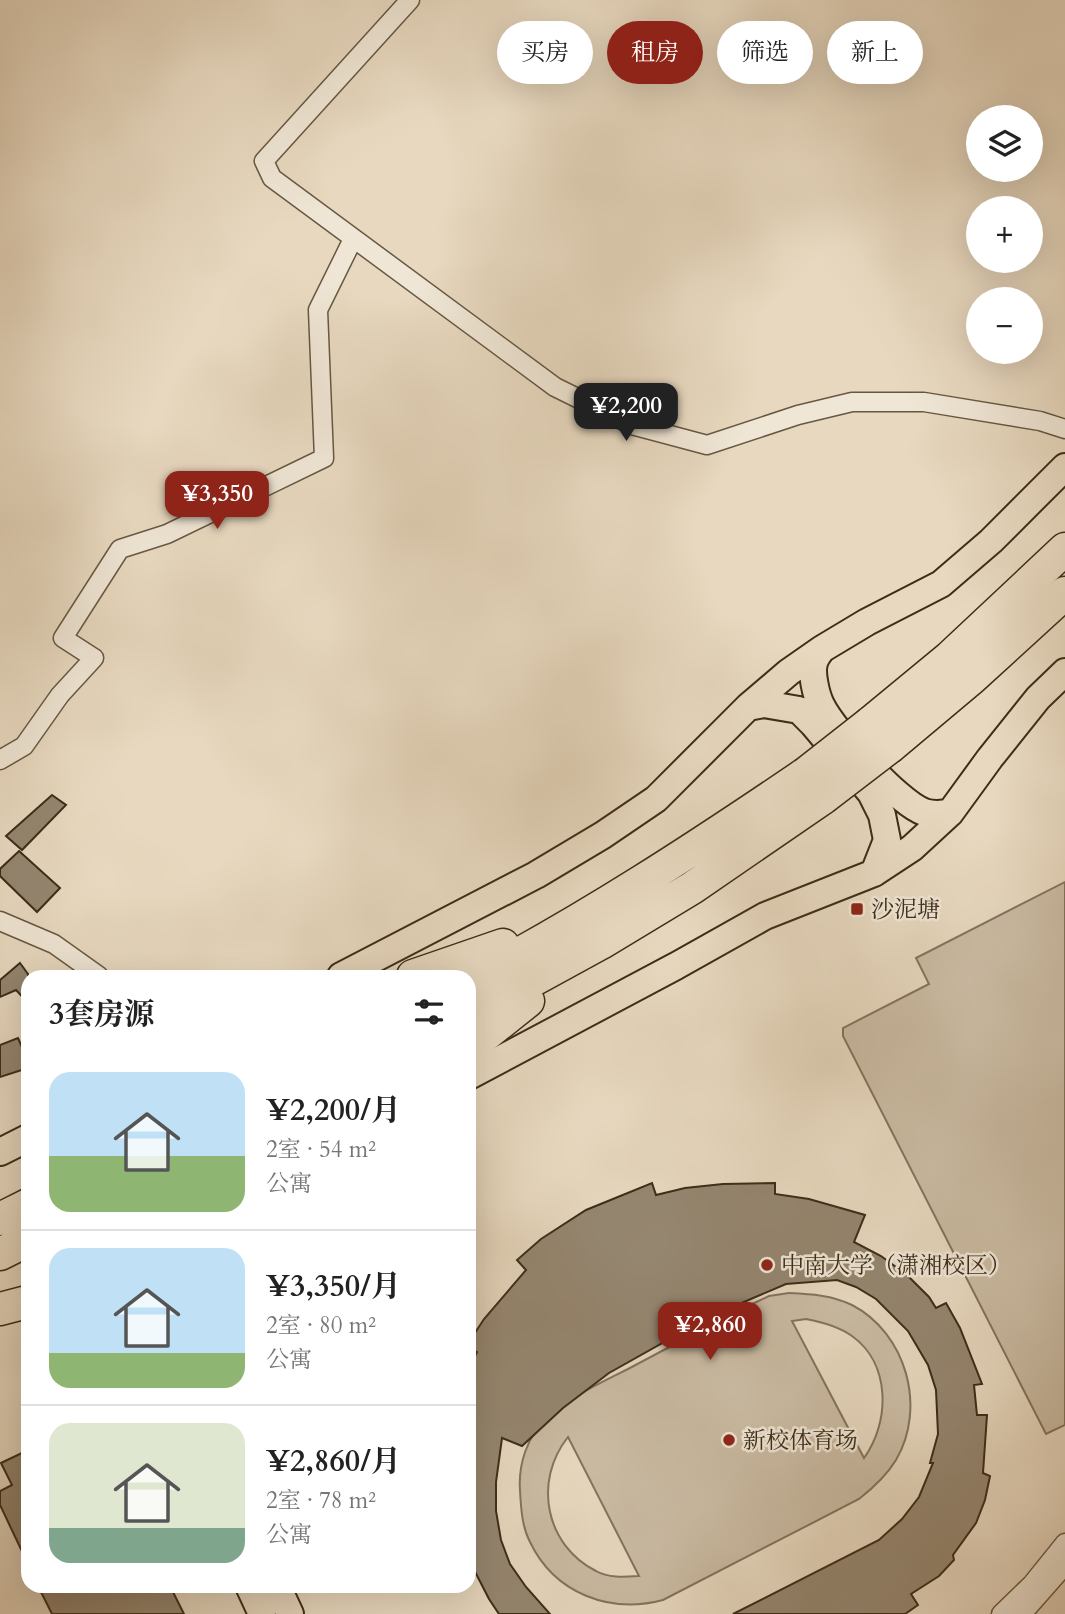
<!DOCTYPE html>
<html lang="zh">
<meta charset="utf-8">
<style>
body{margin:0;font-family:Cardo,"Noto Serif SC",serif;background:#f2f2f2;color:#222;height:100vh;display:flex;flex-direction:column;font-size:26px;white-space:nowrap}
*{box-sizing:border-box;margin:0}
p{font-size:23px;color:#767676}
.icon{flex:none;width:38px;height:38px;fill:none;stroke:currentColor;stroke-width:2;stroke-linecap:round;stroke-linejoin:round}
.map{position:relative;flex:1;overflow:hidden}
.sheet{position:absolute;left:21px;top:970px;width:455px;height:623px;display:flex;flex-direction:column;background:#fff;border-radius:21px;box-shadow:0 7px 28px #0002}
.sheet>*{flex:none}
.banner{position:absolute;left:497px;top:21px;width:462px;height:63px;display:flex;gap:14px}
.controls{position:absolute;left:966px;top:105px;display:grid;gap:14px}
.controls a{display:grid;place-items:center;width:77px;height:77px;border-radius:50%;background:#fff;box-shadow:0 7px 28px #0002;font-size:35px}
.price{position:absolute;translate:-50% -60px;padding:0 16px;border-radius:14px;background:#8f2418;color:#fff;font-size:23px;line-height:46px;filter:drop-shadow(0 2px 4px #0008)}
.price::after{content:'';position:absolute;left:50%;top:42px;width:21px;height:16px;margin-left:-10px;background:inherit;clip-path:polygon(0 0,100% 0,50% 100%)}
.price.current{background:#222;color:#fff}
ul{padding:0;list-style:none}
li{display:flex;align-items:center;gap:21px;height:175px;padding:0 28px}
li+li{border-top:2px solid #e0e0e0}
li span{display:grid;place-items:center;flex:none;width:196px;height:140px;border-radius:21px;color:#555}
li>.icon{margin-inline-start:auto}
span .icon{width:84px;height:84px;fill:#fffc;stroke-width:1}
li b{font-size:30px}
h2{display:flex;justify-content:space-between;align-items:center;height:84px;padding:0 28px;font-size:30px}
.tag{padding:0 24px;border-radius:32px;background:#fff;box-shadow:0 7px 28px #0002;font-size:24px;line-height:63px}
.tag.current{background:#8f2418;color:#fff}
.map>svg:first-child{display:block}
.green{fill:#cabba3;stroke:#83745e;stroke-width:2;fill-rule:evenodd}
.building{fill:#958670;stroke:#3c2d1a;stroke-width:2}
.lines{fill:none;stroke-linecap:round;stroke-linejoin:round}
.street-casing{stroke:#675843;stroke-width:21}
.primary-casing{stroke:#3c2d1a;stroke-width:30}
.highway-casing{stroke:#3c2d1a;stroke-width:35}
.street{stroke:#efe6d5;stroke-width:18}
.primary{stroke:#e7d8bf;stroke-width:26}
.highway{stroke:#e7d8bf;stroke-width:32}
.highway-bridge-casing{stroke:#3c2d1a;stroke-width:35;stroke-linecap:butt}
.highway-bridge{stroke:#e7d8bf;stroke-width:32}
.poi-dot{fill:#8f2418;stroke:#efe6d5;stroke-width:2.5}
.labels{text-anchor:middle;stroke-width:5;stroke-linejoin:round;paint-order:stroke}
.poi-label{font-size:23px;fill:#3c2d1a;stroke:#efe6d5;text-anchor:start}
</style>
<div class="map">
<svg width="1065" height="1614" viewBox="0 0 1065 1614">
<rect width="100%" height="100%" fill="#e7d8bf"/>
<filter id="stains"><feTurbulence type="fractalNoise" baseFrequency=".00286" numOctaves="4"/><feColorMatrix values="0 0 0 0 .2 0 0 0 0 .09 0 0 0 0 .02 0 0 0 .5 -.17"/></filter>
<radialGradient id="worn" r=".72"><stop offset=".6" stop-color="#630" stop-opacity="0"/><stop offset="1" stop-color="#630" stop-opacity=".3"/></radialGradient>
<path class="green" d="M1065,882V1425L1046,1434L843,1036V1028L929,984L916,958Z
M789,1293C810,1294 832,1295 852,1305C906,1333 927,1407 896,1460C887,1475 873,1488 859,1499L663,1600C610,1614 555,1594 530,1542C522,1527 521,1508 520,1491C518,1465 527,1436 547,1418C570,1397 600,1383 628,1369C669,1347 709,1326 750,1305L769,1296ZM806,1319C822,1322 838,1326 852,1336C891,1364 890,1422 864,1458L792,1321ZM568,1437L639,1576H638C624,1577 608,1578 596,1571C545,1545 533,1481 568,1437Z"/>
<path class="building" d="M52,795L66,805L22,850L6,836Z
M19,851L60,888L37,912L0,876V869Z
M20,963L28,974V1003L16,990L0,997V980Z
M18,1038L28,1061V1068L0,1077V1045Z
M652,1183L656,1195L685,1188L723,1184L775,1183V1194L809,1199L865,1215L854,1242L881,1256L907,1275L929,1297L936,1308L946,1303L960,1328L982,1384L974,1385L977,1415H987L983,1473L990,1476L985,1500L976,1523L953,1555L954,1560L939,1576L911,1594L918,1605L905,1614H733L879,1540L902,1519L919,1497L933,1463H930L938,1434L936,1390L928,1365L908,1331L876,1299L856,1287L837,1280L786,1284L709,1317L609,1373L563,1408L522,1446L502,1438L496,1482V1511L501,1540L510,1564L526,1587L550,1614H499L489,1599L469,1560V1368L477,1352L469,1347V1342L484,1319L526,1270L517,1260L541,1239L586,1210Z
M28,1450V1564L0,1505V1491L12,1485L1,1463Z
M38,1586H170L184,1614H52Z"/>
<g class="lines">
<g class="street-casing">
<path id="street" d="M410,0L264,161L272,178L555,387L632,425L707,445L798,415L852,402H924L1040,421L1065,429
M0,760L24,746L60,695L94,658L63,638L120,549L167,534L324,458L318,310L353,239
M0,921L54,944L99,976
M1001,1614L1032,1584L1065,1543
M1022,1614L1065,1565"/>
</g>
<g class="primary-casing">
<path id="primary" d="M822,649C819,653 815,658 814,663C811,673 816,695 821,705C833,730 898,803 924,812C932,815 942,814 950,813
M748,707L764,704L799,710L813,724L871,793L882,815L887,840L874,873
M341,976L536,875L603,835L656,799L748,707L789,672L822,649L867,622L941,584L991,541L1065,467
M469,1076L676,966L765,916L874,873L912,848L950,813L990,758L1038,698L1065,672
M0,1152L28,1138
M249,1586L262,1614
M277,1586L290,1614"/>
</g>
<g class="highway-casing">
<path id="highway" d="M870,723L950,657L1065,549
M891,746L972,678L1065,593
M413,976L503,945
M469,981C586,920 696,848 805,774
M469,1015L601,943L692,888L823,798
M469,1048L528,1001
M0,1219L28,1205
M0,1254L28,1240
M0,1309L27,1302"/>
</g>
<use href="#street" class="street"/>
<use href="#primary" class="primary"/>
<use href="#highway" class="highway"/>
<g class="highway-bridge-casing">
<path id="highway-bridge" d="M805,774L870,723
M823,798L891,746"/>
</g>
<use href="#highway-bridge" class="highway-bridge"/>
</g>
<g class="poi-dot">
<rect x="850" y="902" width="14" height="14" rx="3.5"/>
<circle cx="767" cy="1265" r="7"/>
<circle cx="729" cy="1440" r="7"/>
</g>
<g class="labels">
<g class="poi-label">
<text x="871" y="917">沙泥塘</text>
<text x="781" y="1273">中南大学（潇湘校区）</text>
<text x="743" y="1448">新校体育场</text>
</g>
</g>
<rect width="100%" height="100%" filter="url(#stains)"/>
<rect width="100%" height="100%" fill="url(#worn)"/>
</svg>
<div class="controls">
<a><svg class="icon" aria-label="layers" viewBox="0 0 24 24"><path d="M12 4l9 5-9 5-9-5zM3 14l9 5 9-5"/></svg></a>
<a>+</a>
<a>−</a>
</div>
<b class="price current" style="left:626px;top:443px">¥2,200</b>
<b class="price" style="left:217px;top:531px">¥3,350</b>
<b class="price" style="left:710px;top:1362px">¥2,860</b>
<div class="banner">
<a class="tag">买房</a>
<a class="tag current">租房</a>
<a class="tag">筛选</a>
<a class="tag">新上</a>
</div>
<section class="sheet">
<h2>3套房源<svg class="icon" aria-label="filters" viewBox="0 0 24 24"><path d="M4 7h16M4 17h16"/><circle cx="9" cy="7" r="2"/><circle cx="15" cy="17" r="2"/></svg></h2>
<ul>
<li><span style="background:linear-gradient(#bfe0f5 60%,#8fb573 0)"><svg class="icon" aria-label="home" viewBox="0 0 24 24"><path d="M3 11l9-7 9 7M6 9v11h12V9"/></svg></span><div><b>¥2,200/月</b><p>2室 · 54 m²</p><p>公寓</p></div></li>
<li><span style="background:linear-gradient(#bfe0f5 75%,#8fb573 0)"><svg class="icon" aria-label="home" viewBox="0 0 24 24"><path d="M3 11l9-7 9 7M6 9v11h12V9"/></svg></span><div><b>¥3,350/月</b><p>2室 · 80 m²</p><p>公寓</p></div></li>
<li><span style="background:linear-gradient(#dfe7d0 75%,#7fa58c 0)"><svg class="icon" aria-label="home" viewBox="0 0 24 24"><path d="M3 11l9-7 9 7M6 9v11h12V9"/></svg></span><div><b>¥2,860/月</b><p>2室 · 78 m²</p><p>公寓</p></div></li>
</ul>
</section>
</div>
